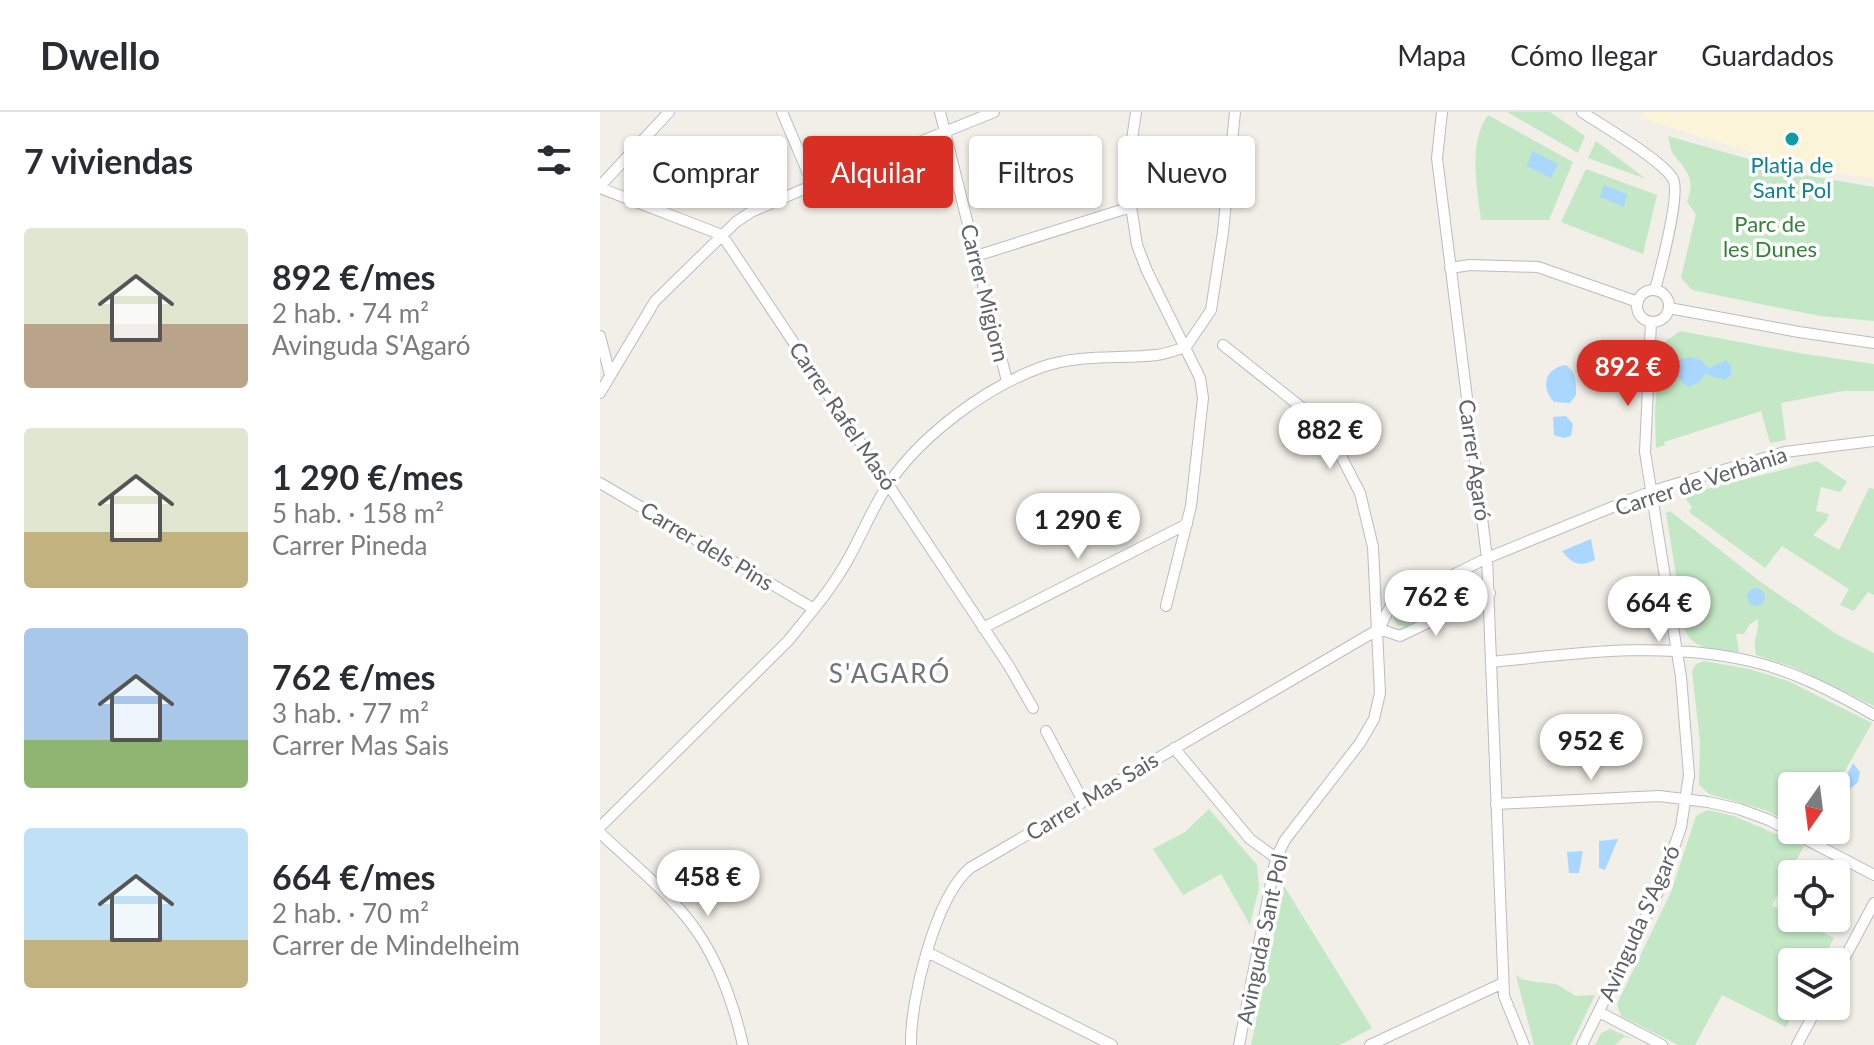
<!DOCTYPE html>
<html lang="es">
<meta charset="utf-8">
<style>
body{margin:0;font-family:Lato,sans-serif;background:#f2f2f3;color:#2b2b33;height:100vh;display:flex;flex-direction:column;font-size:30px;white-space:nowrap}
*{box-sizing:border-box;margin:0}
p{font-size:26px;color:#7c7c81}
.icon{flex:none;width:44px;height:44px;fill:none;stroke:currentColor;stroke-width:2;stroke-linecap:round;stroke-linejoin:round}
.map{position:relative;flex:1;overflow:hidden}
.side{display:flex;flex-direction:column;background:#fff;width:600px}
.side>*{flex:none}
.guide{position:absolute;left:24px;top:24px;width:760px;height:72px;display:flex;gap:16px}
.needle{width:52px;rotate:194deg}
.buttons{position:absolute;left:1178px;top:660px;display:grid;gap:16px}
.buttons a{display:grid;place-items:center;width:72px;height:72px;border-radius:8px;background:#fff;box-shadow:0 2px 6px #0004;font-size:40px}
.price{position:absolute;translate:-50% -68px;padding:0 18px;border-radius:28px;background:#fff;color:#222;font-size:26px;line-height:52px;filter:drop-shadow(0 2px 4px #0008)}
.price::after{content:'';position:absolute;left:50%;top:48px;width:24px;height:18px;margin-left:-12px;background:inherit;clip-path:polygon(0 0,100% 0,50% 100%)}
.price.on{background:#d93025;color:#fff}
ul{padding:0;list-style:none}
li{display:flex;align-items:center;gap:24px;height:200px;padding:0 24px}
li span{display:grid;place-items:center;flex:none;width:224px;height:160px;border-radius:8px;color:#555}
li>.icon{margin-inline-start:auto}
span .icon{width:96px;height:96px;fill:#fffc;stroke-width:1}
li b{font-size:34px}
h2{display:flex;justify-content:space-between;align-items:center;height:96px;padding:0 24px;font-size:34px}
.chip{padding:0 28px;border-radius:8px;background:#fff;box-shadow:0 2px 6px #0004;font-size:28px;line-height:72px}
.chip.on{background:#d93025;color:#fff}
header{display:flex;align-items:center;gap:48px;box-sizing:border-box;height:112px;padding:0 40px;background:#fff;border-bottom:2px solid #e1e1e2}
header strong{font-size:38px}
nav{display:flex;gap:44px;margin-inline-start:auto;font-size:28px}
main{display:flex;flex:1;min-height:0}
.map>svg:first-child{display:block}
.green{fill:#c4e8c5}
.sand{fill:#fbf4d8}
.water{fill:#a9d7ff}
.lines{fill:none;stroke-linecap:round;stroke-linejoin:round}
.street-casing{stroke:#b9bcc1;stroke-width:12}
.street{stroke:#fff;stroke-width:10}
.culture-dot{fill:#0f9aa8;stroke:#fff;stroke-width:3}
.labels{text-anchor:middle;stroke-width:7;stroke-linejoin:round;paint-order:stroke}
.culture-label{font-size:22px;fill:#0d838f;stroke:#fff}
.park-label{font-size:22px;fill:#328239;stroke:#fff}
.street-label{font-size:22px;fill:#5e6268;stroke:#fff}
.quarter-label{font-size:26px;letter-spacing:2px;fill:#6f747a;stroke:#fff}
</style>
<header>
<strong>Dwello</strong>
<nav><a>Mapa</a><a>Cómo llegar</a><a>Guardados</a></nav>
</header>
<main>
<section class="side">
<h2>7 viviendas<svg class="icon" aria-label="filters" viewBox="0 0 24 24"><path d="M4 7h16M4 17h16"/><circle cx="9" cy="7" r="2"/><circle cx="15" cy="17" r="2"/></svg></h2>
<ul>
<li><span style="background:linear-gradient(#dfe7d0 60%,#b9a48a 0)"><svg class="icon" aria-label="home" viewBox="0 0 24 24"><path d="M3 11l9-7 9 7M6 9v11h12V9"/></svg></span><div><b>892 €/mes</b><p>2 hab. · 74 m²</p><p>Avinguda S'Agaró</p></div></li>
<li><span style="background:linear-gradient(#dfe7d0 65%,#c2b280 0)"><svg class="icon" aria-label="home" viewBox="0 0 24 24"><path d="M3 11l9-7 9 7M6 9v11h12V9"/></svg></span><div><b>1 290 €/mes</b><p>5 hab. · 158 m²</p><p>Carrer Pineda</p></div></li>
<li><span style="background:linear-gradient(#a9c7e8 70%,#8fb573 0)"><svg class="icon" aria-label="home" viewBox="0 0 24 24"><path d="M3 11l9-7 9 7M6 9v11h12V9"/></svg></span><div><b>762 €/mes</b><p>3 hab. · 77 m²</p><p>Carrer Mas Sais</p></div></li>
<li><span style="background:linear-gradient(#bfe0f5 70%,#c2b280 0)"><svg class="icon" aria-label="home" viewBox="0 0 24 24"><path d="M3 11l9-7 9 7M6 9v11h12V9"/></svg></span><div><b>664 €/mes</b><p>2 hab. · 70 m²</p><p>Carrer de Mindelheim</p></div></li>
</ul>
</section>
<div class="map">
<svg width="1274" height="933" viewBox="0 0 1274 933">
<rect width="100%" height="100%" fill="#f1efe7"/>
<path class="green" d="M907,0H950L985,24L978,41Z
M888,3L973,50L949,108H881C877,77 868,30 888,3Z
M1068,24L1205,63L1274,75V209L1220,204L1092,178L1081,166L1096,102L1087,90C1096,68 1087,59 1074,43C1070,38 1070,30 1068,24Z
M996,29L1046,67L988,46Z
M986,57L1057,83L1043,142L961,110Z
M1080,219L1205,242L1274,252V279H1243L1181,291L1186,328L1170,331L1161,299L1064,330L1065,333L1056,336L1055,298L1060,233Z
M1217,349L1247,370L1240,380L1221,375L1216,399L1229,402L1227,408L1213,423L1239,438L1269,376L1274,377V483L1268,480L1254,499L1240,493L1249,477L1182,434L1165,456L1089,400L1092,395L1085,386L1087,382Z
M1070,399L1162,471L1238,523L1274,541V594L1193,555L1156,543C1152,522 1160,522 1158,507L1150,512L1144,522H1136L1139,540C1118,537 1093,539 1085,518L1066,401Z
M867,463L875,465L879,476L874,482L805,515L797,513L793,506L796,498Z
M1104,549L1149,557L1188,569L1272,611L1236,675L1192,674V711L1165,698L1109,682L1099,673L1100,630L1092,559L1096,552Z
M609,697L657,753L659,776L650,813L621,762L583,783L553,737L585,720Z
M1107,698L1134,704L1204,734L1172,793L1192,806L1234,826L1221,850H1192V894H1197L1186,915L1122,883L1095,933H1078L1021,904L1017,892L1071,780L1096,704Z
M684,774L772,916L740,933H651Z
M916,863L921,867L936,870L956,872L976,884L995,883L971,933H934Z
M1010,917L1033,927L1024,925L1015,933H995L1001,921Z"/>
<path class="sand" d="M1044,0H1274V67C1194,57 1117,29 1040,6Z"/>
<path class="water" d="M932,39L958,52L951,66L927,54Z
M1004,73L1027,82L1024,95L1000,85Z
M1090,245L1101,248L1109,256L1126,248L1131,254V264L1124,268L1105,262L1100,270L1088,275C1077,267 1075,262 1079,248Z
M966,253C977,261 976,271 976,283L970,291L954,290C940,275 945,256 966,253Z
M966,304L973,312L971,324L963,326L954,323L953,305Z
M991,427L995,448C980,455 972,452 962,439Z
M1147 485a9 9 0 1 1 18 0a9 9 0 1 1-18 0Z
M1253,651L1260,660L1258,670L1245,681H1238Z
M1018,727L1005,758L999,756V729Z
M983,739L979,761H969L967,740Z"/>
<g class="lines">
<g class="street-casing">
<path id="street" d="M182,0L213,73
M340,0L407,269
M536,0L529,48L528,75L537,133L547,159L600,266L603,286L591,394L566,494
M842,0L837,46L887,446L904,884L924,933
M982,0C1003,14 1062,48 1073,67C1081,82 1060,159 1055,178
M0,74L69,0
M0,76L122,123L409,554L433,596
M376,144L531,95
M850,156L870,153L938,155L1038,190
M1037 194a16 16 0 1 1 32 0a16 16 0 1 1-32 0Z
M1069,196L1199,220L1274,231
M0,224L10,263
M623,233L706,299L740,342L760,381L773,435L780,581L774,607L760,631L685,728L676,746L639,933
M586,235L611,198L623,120L635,0
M0,281L55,189L136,110L151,100L213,73L394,0
M0,371L214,497
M383,516L587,412
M779,517L800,524L890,481
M893,550C977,541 1067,529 1150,549C1194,559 1236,581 1274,603
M446,619L483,689
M574,636L650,727L676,746
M896,692L1059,684L1108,690L1139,697L1169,708L1274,763
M0,715L188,529C208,504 230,479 246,451C261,425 272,396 289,371C323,322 386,275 442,255C479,242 518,247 557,243C566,242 576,238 586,235
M0,721C33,752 70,781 96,818C119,851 134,894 143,933
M327,840L512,933
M1236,862L1274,791
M999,900L1062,933
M311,933C310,888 335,786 370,756L779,517L790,495L827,476L887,446L1052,379L1185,340L1274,329
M770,933L903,871
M982,933L1060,776L1081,715L1089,663L1081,565L1045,340L1051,210
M1197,933L1218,894"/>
</g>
<use href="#street" class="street"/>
</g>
<circle class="culture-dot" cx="1192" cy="27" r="8"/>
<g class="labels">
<g class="culture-label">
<text x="1192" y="61">Platja de<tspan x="1192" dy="25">Sant Pol</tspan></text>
</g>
<g class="park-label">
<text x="1170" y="120">Parc de<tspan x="1170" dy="25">les Dunes</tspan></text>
</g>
<g class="street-label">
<text transform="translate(385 181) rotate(76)" y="8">Carrer Migjorn</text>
<text transform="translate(243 304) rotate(56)" y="8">Carrer Rafel Masó</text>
<text transform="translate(875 348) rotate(82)" y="8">Carrer Agaró</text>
<text transform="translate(1101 369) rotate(-18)" y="8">Carrer de Verbània</text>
<text transform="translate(107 434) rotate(31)" y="8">Carrer dels Pins</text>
<text transform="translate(492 684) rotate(-31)" y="8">Carrer Mas Sais</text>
<text transform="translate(1039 811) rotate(-66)" y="8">Avinguda S'Agaró</text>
<text transform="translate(662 827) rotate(-78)" y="8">Avinguda Sant Pol</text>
</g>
<g class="quarter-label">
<text x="290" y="571">S'AGARÓ</text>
</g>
</g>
</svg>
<div class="buttons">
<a><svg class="needle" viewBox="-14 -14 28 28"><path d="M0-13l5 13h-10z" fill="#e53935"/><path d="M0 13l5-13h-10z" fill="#7c7c81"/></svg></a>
<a><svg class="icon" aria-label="locate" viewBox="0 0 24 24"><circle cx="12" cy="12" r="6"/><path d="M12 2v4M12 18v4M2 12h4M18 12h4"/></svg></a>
<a><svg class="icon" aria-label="layers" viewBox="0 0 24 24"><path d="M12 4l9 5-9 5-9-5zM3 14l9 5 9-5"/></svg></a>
</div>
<b class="price on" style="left:1028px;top:296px">892 €</b>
<b class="price" style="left:730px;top:359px">882 €</b>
<b class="price" style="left:478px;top:449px">1 290 €</b>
<b class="price" style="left:836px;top:526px">762 €</b>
<b class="price" style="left:1059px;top:532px">664 €</b>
<b class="price" style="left:991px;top:670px">952 €</b>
<b class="price" style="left:108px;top:806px">458 €</b>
<div class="guide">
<a class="chip">Comprar</a>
<a class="chip on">Alquilar</a>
<a class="chip">Filtros</a>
<a class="chip">Nuevo</a>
</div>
</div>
</main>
